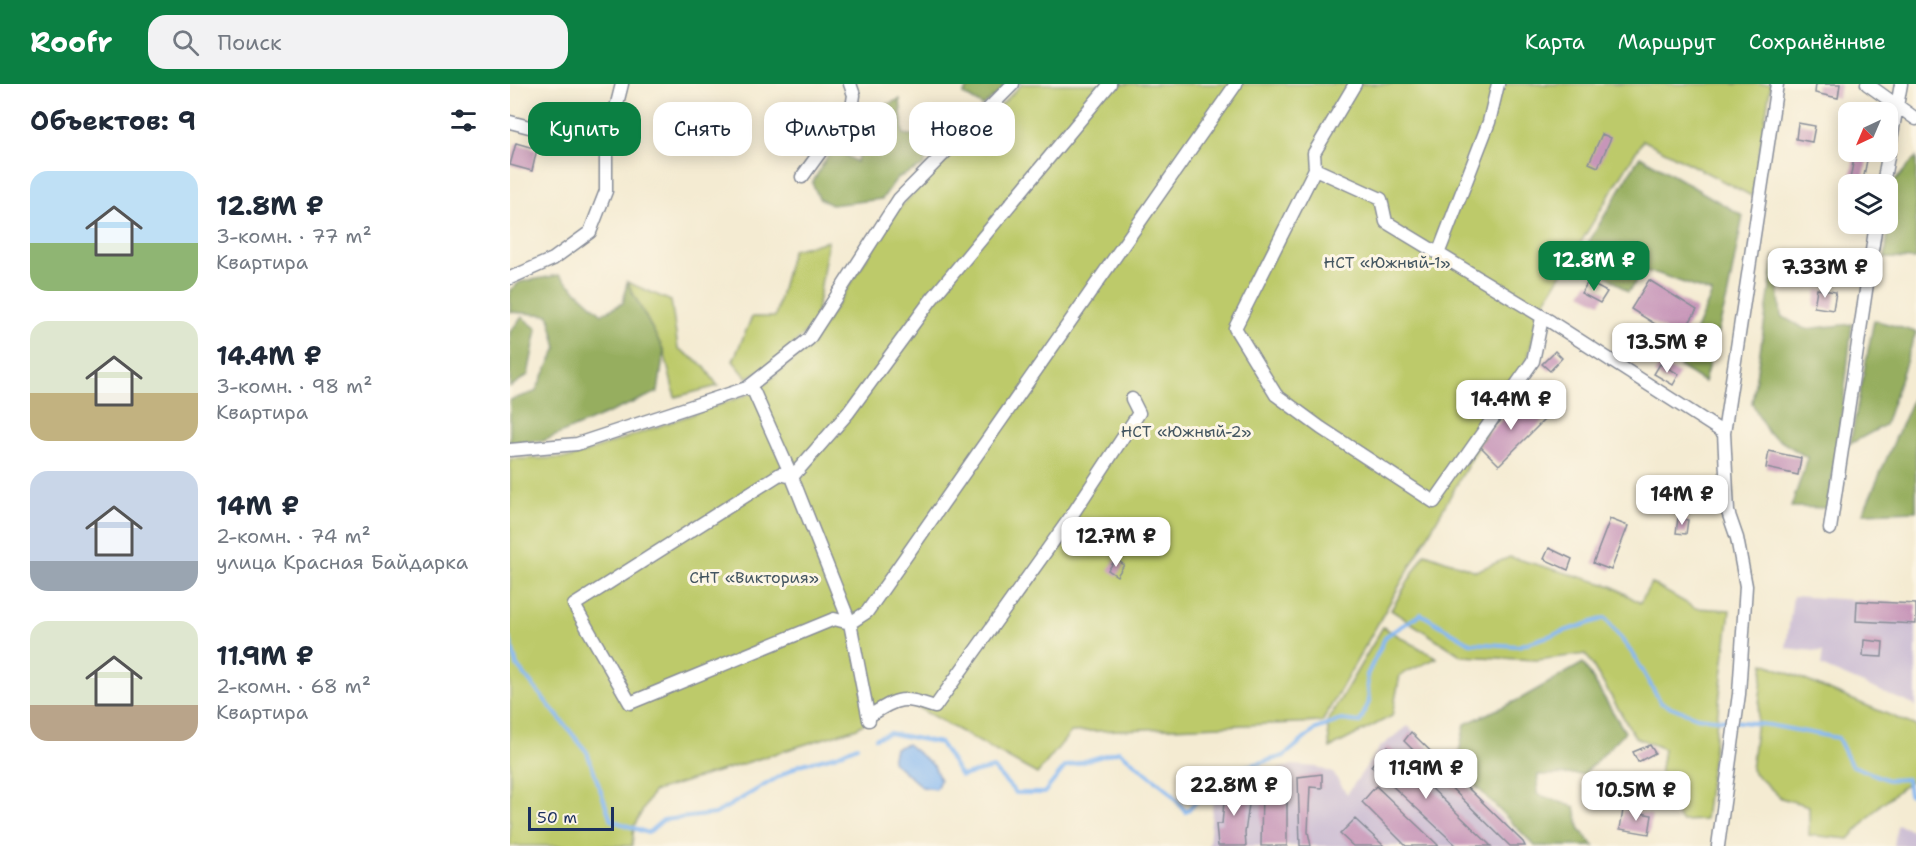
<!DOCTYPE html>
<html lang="ru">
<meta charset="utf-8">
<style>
body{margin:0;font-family:"Shantell Sans",sans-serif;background:#f2f2f3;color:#1f2937;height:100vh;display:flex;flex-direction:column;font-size:22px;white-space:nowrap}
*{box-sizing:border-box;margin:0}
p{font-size:20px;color:#747a83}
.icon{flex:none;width:33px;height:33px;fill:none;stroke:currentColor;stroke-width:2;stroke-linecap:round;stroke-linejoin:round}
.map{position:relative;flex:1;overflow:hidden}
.side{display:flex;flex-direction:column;background:#fff;width:510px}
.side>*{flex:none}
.banner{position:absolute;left:18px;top:18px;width:570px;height:54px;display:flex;gap:12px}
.needle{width:39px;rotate:224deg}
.tools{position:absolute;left:1328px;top:18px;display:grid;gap:12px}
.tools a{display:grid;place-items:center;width:60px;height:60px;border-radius:12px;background:#fff;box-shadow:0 3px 15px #0003;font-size:30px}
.scale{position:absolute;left:18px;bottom:15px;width:86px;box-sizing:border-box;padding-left:6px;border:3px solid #1b2f5e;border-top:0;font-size:16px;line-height:21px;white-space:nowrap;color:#1b2f5e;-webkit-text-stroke:4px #fcf5e5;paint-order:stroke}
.price{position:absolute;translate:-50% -51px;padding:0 14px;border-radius:12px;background:#fff;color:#222;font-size:20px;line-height:39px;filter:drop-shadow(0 2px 3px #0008)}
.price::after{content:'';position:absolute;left:50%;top:36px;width:18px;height:14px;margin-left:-9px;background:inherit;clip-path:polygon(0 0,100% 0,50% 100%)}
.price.on{background:#0b8043;color:#fff}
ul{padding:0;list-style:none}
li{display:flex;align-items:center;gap:18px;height:150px;padding:0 30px}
li span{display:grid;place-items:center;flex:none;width:168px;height:120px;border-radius:18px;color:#555}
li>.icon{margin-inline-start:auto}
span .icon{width:72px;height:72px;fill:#fffc;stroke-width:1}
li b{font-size:26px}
h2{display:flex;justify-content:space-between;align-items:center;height:72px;padding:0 30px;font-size:26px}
.pill{padding:0 21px;border-radius:18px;background:#fff;box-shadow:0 3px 15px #0003;font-size:21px;line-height:54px}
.pill.on{background:#0b8043;color:#fff}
header{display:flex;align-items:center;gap:36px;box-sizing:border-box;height:84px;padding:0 30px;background:#0b8043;color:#fff}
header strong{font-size:28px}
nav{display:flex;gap:33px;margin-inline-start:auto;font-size:21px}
.search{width:420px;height:54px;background:#f2f2f3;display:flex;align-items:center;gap:15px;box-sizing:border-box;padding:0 21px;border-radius:18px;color:#747a83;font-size:22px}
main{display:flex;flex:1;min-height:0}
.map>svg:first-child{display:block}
.industrial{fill:#ccbed4}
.green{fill:#bdca6b;stroke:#6c7c64;stroke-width:1.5}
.forest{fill:#96ae5f;stroke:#586e5e;stroke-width:1.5}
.water{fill:#86b9f3;stroke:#5074a8;stroke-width:1.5}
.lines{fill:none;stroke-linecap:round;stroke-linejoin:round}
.stream{stroke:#86b9f3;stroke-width:4}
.building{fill:#c796b9}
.minor-casing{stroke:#888d98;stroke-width:15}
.minor{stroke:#fff;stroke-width:12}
.labels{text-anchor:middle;stroke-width:6;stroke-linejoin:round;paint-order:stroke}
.park-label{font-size:16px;fill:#445661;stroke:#fcf5e5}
</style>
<header>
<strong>Roofr</strong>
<div class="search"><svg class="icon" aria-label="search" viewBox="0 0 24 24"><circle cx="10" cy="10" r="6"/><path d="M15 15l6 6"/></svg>Поиск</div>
<nav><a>Карта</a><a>Маршрут</a><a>Сохранённые</a></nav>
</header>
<main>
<section class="side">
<h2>Объектов: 9<svg class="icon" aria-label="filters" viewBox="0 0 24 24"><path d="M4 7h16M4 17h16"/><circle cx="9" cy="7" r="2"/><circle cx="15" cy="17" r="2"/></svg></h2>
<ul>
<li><span style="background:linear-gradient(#bfe0f5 60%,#8fb573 0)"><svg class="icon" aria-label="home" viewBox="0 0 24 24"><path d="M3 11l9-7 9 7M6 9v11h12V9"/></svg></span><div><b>12.8M ₽</b><p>3-комн. · 77 m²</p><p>Квартира</p></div></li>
<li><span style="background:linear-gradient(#dfe7d0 60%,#c2b280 0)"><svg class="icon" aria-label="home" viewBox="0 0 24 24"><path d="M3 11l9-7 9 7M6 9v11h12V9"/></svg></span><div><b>14.4M ₽</b><p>3-комн. · 98 m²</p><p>Квартира</p></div></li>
<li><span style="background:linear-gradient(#c9d6e8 75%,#9aa5b1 0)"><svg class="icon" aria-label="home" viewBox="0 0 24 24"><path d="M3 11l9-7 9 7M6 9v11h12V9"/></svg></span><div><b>14M ₽</b><p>2-комн. · 74 m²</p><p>улица Красная Байдарка</p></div></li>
<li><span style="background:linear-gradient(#dfe7d0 70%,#b9a48a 0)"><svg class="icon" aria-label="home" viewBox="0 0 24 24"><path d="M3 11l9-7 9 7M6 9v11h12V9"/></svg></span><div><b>11.9M ₽</b><p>2-комн. · 68 m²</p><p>Квартира</p></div></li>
</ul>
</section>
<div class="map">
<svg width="1406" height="762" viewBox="0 0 1406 762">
<rect width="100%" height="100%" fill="#fcf5e5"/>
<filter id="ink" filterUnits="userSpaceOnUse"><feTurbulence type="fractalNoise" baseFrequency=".0167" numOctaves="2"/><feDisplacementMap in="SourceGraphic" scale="12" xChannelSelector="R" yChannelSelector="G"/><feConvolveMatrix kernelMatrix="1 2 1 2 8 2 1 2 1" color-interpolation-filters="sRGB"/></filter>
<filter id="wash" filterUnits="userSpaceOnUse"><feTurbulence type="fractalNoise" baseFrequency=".008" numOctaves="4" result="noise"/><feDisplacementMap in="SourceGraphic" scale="24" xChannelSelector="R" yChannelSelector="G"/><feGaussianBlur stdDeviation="1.35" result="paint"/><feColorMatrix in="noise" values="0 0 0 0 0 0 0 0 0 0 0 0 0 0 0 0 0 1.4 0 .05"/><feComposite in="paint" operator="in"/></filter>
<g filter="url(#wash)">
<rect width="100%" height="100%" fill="#f4ebd2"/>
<path class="industrial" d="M1283,512L1406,520V622L1311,582L1313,568L1276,564Z
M898,642L1020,762H699L704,704L782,681L807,683L823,689L837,710L870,663Z
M1387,741L1406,747V762H1384Z"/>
<path class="green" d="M512,0H1261L1242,112L1133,56L1029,227L1018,275L812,638L561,648L527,690L403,621L370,622L359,636L347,644L143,708L124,742L122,762H0V375L60,374L245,308L301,262L387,126Z
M318,157L305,239L269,275L237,294L223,277L242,233H265L282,166Z
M117,198L161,217L168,264L194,282L208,302L165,313L154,267Z
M915,469L966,487L1000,473L1102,502L1130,519L1141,499L1185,524L1220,526L1195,736L1171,737L1148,704L1154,665L1125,653L1076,570L1027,576L952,572L881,526Z
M873,543L927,574L890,591L882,632L820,664L817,638Z
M1254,579L1406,642V693L1370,721L1339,755L1299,751V722L1271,714L1241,686Z"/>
<path class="forest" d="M461,0H499L473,22L453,10Z
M390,15L393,50L416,53L425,60L413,82L387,94L372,115L321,121L309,114L302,99L323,63L346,78L373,22Z
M1130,72L1233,132L1217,214L1194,298L1170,283L1202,209L1149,190L1134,187L1118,208L1071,171Z
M1406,73V175L1375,174L1384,98Z
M1265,171L1271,232L1295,245L1342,240L1329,357L1317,424L1281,423L1298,374L1258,349L1242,319Z
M49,191L92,230L113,219L117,198L154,267L148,308L33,357L0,359V316L25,308L47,264L39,231L0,228V206L10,198Z
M12,233L27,245L18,291L0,303V248Z
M1364,236L1406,248L1375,341L1340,360Z
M1406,307V427L1353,429Z
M1073,579L1115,648L1074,690L1028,691L1027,710L1065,723L1070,746L1084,762H1025L946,682L955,640L1010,615Z"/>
<path class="water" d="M397,660L424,682L430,696L426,705L412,703L382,677L385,664Z"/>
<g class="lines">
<path class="stream" d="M0,555L7,582L77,668L101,736L138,749L153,736L205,730L289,681L327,671L347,662
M366,654L379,649L430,659L451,692L483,684L506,709H534L555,683L609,667L657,705L676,728L693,711L707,691L774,672L806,645L831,636L850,638L859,618L857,591L876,552L911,530L960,559L1008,562L1095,534L1123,570L1151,619L1187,633L1259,641L1328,654L1341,681L1378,696L1397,695L1399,710L1406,712"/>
</g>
<g id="blocks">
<path class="building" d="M1306,0H1330L1328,14L1305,9Z
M1288,39L1305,42L1302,58L1286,55Z
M1092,50L1101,54L1088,83L1079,79Z
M6,59L27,65L22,87L0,81Z
M1344,74L1357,76L1353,97L1340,95Z
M1316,178L1332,180L1329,198L1313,195Z
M1139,196L1187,226L1169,255L1121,225Z
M1078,198L1097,208L1090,219L1071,209Z
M1307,205L1326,208L1323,226L1304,223Z
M1045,267L1052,274L1040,287L1032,280Z
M1150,280L1169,290L1163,301L1144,290Z
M1013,314L1035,335L989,381L968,360Z
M1259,367L1291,374L1288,391L1256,384Z
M1168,434L1178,436L1176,450L1166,449Z
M1100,435L1118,442L1101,486L1083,479Z
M1039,464L1062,475L1058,486L1034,475Z
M606,475L614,481L607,492L598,486Z
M1347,517L1406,520V540L1346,537Z
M1354,556L1373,558L1372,573L1353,572Z
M901,648L1013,758L1015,762H1000L894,657Z
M1140,661L1145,669L1128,678L1123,668Z
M878,662L981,762H947L861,682Z
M812,690V704L800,703L798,748L801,762H790L788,693Z
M714,701L741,706L735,749L736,762H708L706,740H712L714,718H710Z
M866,702L929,762H896L852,718Z
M752,703L777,705V762H751Z
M1113,726L1142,731L1139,750L1110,745Z
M845,735L874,762H843L830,750Z"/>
</g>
</g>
<g filter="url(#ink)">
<use href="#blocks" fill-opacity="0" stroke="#888d98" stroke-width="1.5"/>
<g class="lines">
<g class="minor-casing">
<path id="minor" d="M503,0L389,115L299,255L237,304L244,308L282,393L338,329L421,216L600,0
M845,0L804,69L805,85L725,244L766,311L811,344L924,418L1023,277L1032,234
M1357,0L1406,35
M0,38L96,63
M805,85L871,115L876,138L1041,238L1214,349
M292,93L342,24L344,11L340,0
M1373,100L1391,0
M928,170L979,38L988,0
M0,194L43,175L80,148L96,107V63L112,0
M0,366L67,360L237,304
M1320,445L1366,140
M359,632C390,613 391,612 425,623L562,431L629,329L622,315
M359,636L340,539L282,393L270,390L64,521L120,619L324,535L340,539L357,528L726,0
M1208,762L1229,610L1236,502L1227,454L1218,428L1214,349L1267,0"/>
</g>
<use href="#minor" class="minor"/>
</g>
</g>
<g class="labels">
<g class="park-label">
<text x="877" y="184">НСТ «Южный-1»</text>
<text x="676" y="353">НСТ «Южный-2»</text>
<text x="244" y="499">СНТ «Виктория»</text>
</g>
</g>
</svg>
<div class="tools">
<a><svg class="needle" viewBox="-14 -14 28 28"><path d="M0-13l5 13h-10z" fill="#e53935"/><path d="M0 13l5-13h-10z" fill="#747a83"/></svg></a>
<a><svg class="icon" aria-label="layers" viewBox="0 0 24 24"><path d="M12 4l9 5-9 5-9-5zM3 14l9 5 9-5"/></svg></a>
</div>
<div class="scale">50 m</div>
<b class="price on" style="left:1084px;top:208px">12.8M ₽</b>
<b class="price" style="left:1315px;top:215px">7.33M ₽</b>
<b class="price" style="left:1157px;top:290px">13.5M ₽</b>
<b class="price" style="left:1001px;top:347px">14.4M ₽</b>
<b class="price" style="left:1172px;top:442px">14M ₽</b>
<b class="price" style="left:606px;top:484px">12.7M ₽</b>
<b class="price" style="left:916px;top:716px">11.9M ₽</b>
<b class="price" style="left:724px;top:733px">22.8M ₽</b>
<b class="price" style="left:1126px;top:738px">10.5M ₽</b>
<div class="banner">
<a class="pill on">Купить</a>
<a class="pill">Снять</a>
<a class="pill">Фильтры</a>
<a class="pill">Новое</a>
</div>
</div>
</main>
